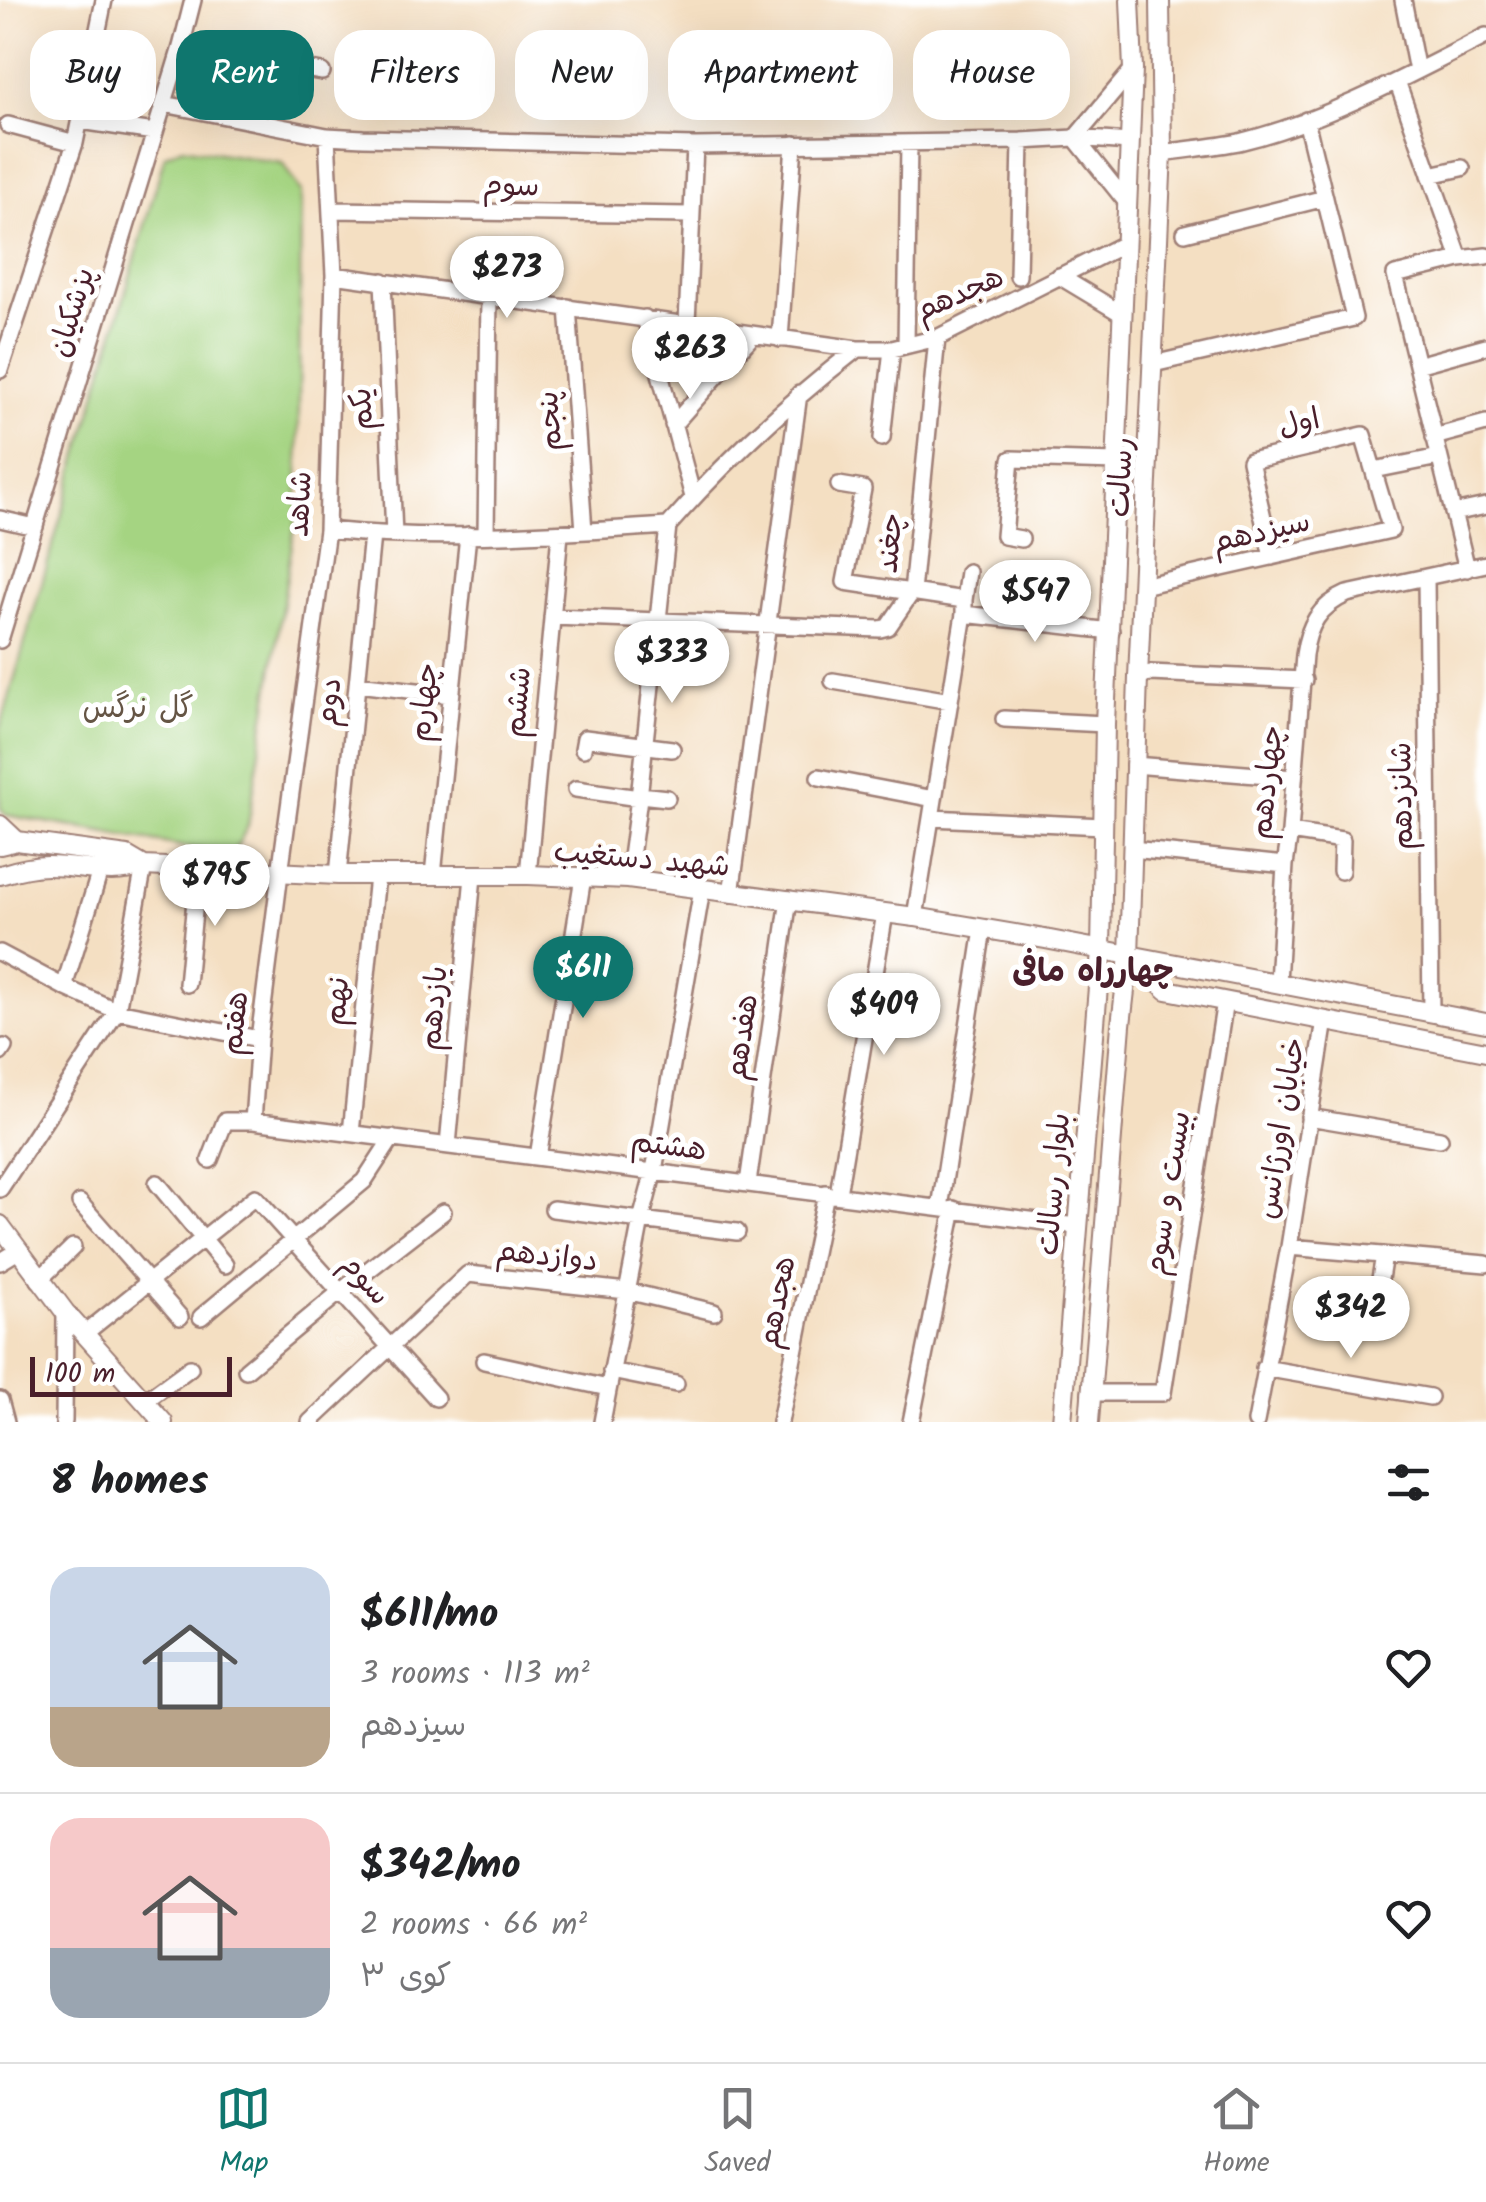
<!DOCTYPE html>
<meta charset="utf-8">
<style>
body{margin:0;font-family:Kalam,"Playpen Sans Arabic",sans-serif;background:#f6f6f6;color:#202124;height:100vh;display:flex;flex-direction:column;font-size:38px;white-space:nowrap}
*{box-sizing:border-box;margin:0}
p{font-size:32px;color:#757577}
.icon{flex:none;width:55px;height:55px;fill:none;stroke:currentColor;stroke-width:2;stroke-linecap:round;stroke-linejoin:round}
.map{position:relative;height:1422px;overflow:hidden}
.sheet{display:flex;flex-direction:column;background:#fff;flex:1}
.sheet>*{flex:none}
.guide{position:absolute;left:30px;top:30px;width:1428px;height:90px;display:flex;gap:20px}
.scale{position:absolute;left:30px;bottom:25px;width:202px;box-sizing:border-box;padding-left:10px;border:5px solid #4a1f2b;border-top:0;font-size:28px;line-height:35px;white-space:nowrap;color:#4a1f2b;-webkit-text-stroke:8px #fff;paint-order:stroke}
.price{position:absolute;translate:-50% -85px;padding:0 22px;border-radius:35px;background:#fff;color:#222;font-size:32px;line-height:65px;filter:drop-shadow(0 2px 5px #0008)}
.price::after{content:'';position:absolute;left:50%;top:60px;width:30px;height:22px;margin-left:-15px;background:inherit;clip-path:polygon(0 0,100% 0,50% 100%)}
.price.active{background:#0f766e;color:#fff}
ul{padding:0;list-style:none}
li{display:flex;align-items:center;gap:30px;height:250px;padding:0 50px}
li+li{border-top:2px solid #e0e0e0}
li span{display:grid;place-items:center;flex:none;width:280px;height:200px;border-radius:30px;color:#555}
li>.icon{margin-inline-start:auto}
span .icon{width:120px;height:120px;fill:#fffc;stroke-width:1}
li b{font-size:42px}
h2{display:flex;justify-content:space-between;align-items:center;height:120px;padding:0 50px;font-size:42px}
.tag{padding:0 35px;border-radius:30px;background:#fff;box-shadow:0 10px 40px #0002;font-size:35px;line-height:90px}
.tag.active{background:#0f766e;color:#fff}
.menu{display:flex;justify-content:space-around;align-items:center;height:140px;border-top:2px solid #e0e0e0;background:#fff;font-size:28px;color:#757577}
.menu a{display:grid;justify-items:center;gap:5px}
.menu .active{color:#0f766e}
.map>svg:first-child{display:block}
.park{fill:#a5d482;stroke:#787a56;stroke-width:2.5}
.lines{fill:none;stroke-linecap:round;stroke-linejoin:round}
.minor-casing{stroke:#9f7f76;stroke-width:20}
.major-casing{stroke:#9f7f76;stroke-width:22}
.minor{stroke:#fff;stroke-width:15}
.major{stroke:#fff;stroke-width:18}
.labels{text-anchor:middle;stroke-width:10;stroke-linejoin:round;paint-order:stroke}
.street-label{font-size:30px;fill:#4a1f2b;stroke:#fff}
.park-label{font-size:30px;fill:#655545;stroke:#fff}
.neighbourhood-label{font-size:32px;font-weight:bold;fill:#4a1f2b;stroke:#fff}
</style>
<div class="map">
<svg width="1486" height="1422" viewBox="0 0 1486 1422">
<rect width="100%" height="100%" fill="#fff"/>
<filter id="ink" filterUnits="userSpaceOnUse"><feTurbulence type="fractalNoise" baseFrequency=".01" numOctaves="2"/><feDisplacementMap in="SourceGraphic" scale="20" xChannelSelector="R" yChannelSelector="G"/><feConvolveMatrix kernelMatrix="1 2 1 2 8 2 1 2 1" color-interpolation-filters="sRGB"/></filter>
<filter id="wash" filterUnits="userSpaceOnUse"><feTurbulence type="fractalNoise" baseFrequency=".0048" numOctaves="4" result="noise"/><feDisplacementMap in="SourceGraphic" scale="40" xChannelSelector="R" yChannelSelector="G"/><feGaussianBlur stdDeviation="2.25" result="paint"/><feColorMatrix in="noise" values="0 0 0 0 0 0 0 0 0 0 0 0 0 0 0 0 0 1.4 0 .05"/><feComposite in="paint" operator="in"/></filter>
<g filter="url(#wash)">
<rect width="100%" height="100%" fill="#f4dfc2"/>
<path class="park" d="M182,147L282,163L301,192L298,506L248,826L232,855L6,815L0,808V729L165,155Z"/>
</g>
<g filter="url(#ink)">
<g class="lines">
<g class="minor-casing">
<path id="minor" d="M1403,0L1417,71
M181,47L322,72
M1397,81L1460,259
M59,102L84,106
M164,104L327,136L363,138L695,146L1021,141L1075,138L1129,142
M81,121L154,132
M8,125L75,143
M1162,153C1188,149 1214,147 1239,142C1323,122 1410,75 1486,36
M1430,175L1462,168
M1128,204L1075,138L1133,69
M332,210L690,215
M1185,233L1325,198
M334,275L857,349H892L937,338L1126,243
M1018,276L1021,141
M1059,276L1122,314
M383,281L394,535
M568,307L584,531
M645,318L693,497
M687,323L695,146
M780,339L794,144
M906,345L909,143
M1153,364L1354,318L1306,120
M1417,365L1486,346
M0,370L75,143L104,0
M673,425L753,335
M1434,437L1486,423
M882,438L892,349
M1374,470L1439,457
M839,485L863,489L845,582L964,600V614L915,917
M1453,513L1486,506
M0,519L35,527
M327,530C440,542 555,533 668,526C725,461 789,402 857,349
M486,534L489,296
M1021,539L1004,536L1011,459L1117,462
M1467,569L1395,275L1460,259L1486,256
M1426,578L1431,1012
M1142,586L1391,530L1363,435L1250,461L1272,557
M964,600L968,572
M964,614L1111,631
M552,617L880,629L888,627L912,592L937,338
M0,640L181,47L193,0
M1138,677L1150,673L1304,680
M833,681L950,701
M357,684L451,695
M1004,719L1105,724
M583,749L585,738L672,749
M1134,765L1294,778
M819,777L934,799
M576,789L639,798
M640,795L667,798
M931,818L1103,826
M1290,832L1342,840L1341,871
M1132,849L1285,865
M338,875L372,535
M433,875L468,535
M528,875L560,534
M628,879L639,798L668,526
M731,894L799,394
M0,953L64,987L117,1011L259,1039
M1278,982L1285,865L1290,832L1304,655C1308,626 1319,606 1347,594L1486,564
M187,984L198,870
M64,987L100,871
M0,1053L4,1047
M1309,1117L1440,1139
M253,1121L259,1039L280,873L327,530L334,275L327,136
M351,1133L377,876
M448,1145L473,876
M538,1157L583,877
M210,1160L225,1121H253L1077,1226
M157,1183L225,1265
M748,1183L789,899
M0,1189L117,1011L144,866
M838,1194L885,913
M80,1203L180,1317
M940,1208L983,929
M553,1209L737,1232
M1289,1247L1486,1264
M0,1262L18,1251
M39,1280L73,1247
M201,1317L364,1181L392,1138
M1372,1327L1384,1255
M84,1334L255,1197L436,1398
M484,1361L608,1388
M1264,1368L1430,1397
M246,1370L340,1292L443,1212
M611,1371L676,1384
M1090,1393H1163L1225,1001
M0,1400L6,1422
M145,1401L190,1368
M64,1422L65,1312
M310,1422L468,1274L627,1291L714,1312
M602,1422L641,1220L654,1171L702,889
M780,1422L826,1193
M911,1422L954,1209
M1256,1422L1289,1247L1325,1020"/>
</g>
<g class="major-casing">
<path id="major" d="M0,825L17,841
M0,845L17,841L127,856L144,866
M0,875C16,870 31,866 48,866C83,866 109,877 144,866L338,875H528L628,879L915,917L1045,939L1486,1023
M1130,956L1167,990L1486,1052
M0,1225L65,1312L163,1422
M1062,1422L1101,951L1105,724L1133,69L1130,0
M1089,1422L1121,1025L1129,956L1138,677L1162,153L1160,0"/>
</g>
<use href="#minor" class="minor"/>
<use href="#major" class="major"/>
</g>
</g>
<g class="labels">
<g class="street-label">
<text transform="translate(511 185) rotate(1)" y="10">سوم</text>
<text transform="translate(959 293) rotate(-24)" y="10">هجدهم</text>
<text transform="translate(71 312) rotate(-73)" y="10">پزشکیان</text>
<text transform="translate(361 409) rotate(-93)" y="10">یکم</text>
<text transform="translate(549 421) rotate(-94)" y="10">پنجم</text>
<text transform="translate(1299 422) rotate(-13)" y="10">اول</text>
<text transform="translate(1120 477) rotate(-87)" y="10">رسالت</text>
<text transform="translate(299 504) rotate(-87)" y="10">شاهد</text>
<text transform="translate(1261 531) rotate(-13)" y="10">سیزدهم</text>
<text transform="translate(889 543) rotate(-85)" y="10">چغند</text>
<text transform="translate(328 702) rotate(-84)" y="10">دوم</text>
<text transform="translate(423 702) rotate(-84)" y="10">چهارم</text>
<text transform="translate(517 702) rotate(-85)" y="10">ششم</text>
<text transform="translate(1266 782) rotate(-84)" y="10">چهاردهم</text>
<text transform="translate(1401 796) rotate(-91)" y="10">شانزدهم</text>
<text transform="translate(642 858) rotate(5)" y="10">شهید دستغیب</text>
<text transform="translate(336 1001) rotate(-84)" y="10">نهم</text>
<text transform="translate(433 1008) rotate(-85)" y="10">یازدهم</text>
<text transform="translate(234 1023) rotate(-84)" y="10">هفتم</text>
<text transform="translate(741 1037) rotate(-82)" y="10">هفدهم</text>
<text transform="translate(1280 1128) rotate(-81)" y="10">خیابان اورژانس</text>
<text transform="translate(669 1145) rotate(7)" y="10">هشتم</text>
<text transform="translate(1053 1184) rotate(-85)" y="10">بلوار رسالت</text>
<text transform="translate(1167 1193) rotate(-81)" y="10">بیست و سوم</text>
<text transform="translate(547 1255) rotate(6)" y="10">دوازدهم</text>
<text transform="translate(366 1279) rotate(48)" y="10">سوم</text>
<text transform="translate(776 1302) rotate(-79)" y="10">هجدهم</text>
</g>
<g class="park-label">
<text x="138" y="717">گل نرگس</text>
</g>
<g class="neighbourhood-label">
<text x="1093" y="981">چهارراه مافی</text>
</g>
</g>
</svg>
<div class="scale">100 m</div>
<b class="price" style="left:507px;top:321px">$273</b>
<b class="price" style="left:690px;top:402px">$263</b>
<b class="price" style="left:1035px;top:645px">$547</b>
<b class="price" style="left:672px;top:706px">$333</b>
<b class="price" style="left:215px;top:929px">$795</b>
<b class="price active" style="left:583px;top:1021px">$611</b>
<b class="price" style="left:884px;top:1058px">$409</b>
<b class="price" style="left:1351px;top:1361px">$342</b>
<div class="guide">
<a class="tag">Buy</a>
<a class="tag active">Rent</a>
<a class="tag">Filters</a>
<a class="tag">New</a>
<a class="tag">Apartment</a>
<a class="tag">House</a>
</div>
</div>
<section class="sheet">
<h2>8 homes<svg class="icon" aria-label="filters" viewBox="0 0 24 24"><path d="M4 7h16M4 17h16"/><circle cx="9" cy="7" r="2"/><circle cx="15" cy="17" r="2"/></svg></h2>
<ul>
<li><span style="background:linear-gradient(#c9d6e8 70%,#b9a48a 0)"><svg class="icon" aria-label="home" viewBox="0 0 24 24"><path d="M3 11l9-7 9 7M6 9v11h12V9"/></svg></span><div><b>$611/mo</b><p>3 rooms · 113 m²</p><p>سیزدهم</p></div><svg class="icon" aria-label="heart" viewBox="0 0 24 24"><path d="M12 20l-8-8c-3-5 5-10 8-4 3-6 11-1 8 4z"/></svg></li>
<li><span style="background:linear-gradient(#f6c9c9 65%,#9aa5b1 0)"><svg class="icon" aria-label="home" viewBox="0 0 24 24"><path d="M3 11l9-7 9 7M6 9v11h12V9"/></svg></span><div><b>$342/mo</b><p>2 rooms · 66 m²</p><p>کوی ۳</p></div><svg class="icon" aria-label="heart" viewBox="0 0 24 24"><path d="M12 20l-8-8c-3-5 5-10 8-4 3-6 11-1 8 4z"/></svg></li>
</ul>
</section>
<nav class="menu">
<a class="active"><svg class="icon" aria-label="map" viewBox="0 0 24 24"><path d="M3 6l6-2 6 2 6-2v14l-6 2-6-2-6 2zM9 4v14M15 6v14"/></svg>Map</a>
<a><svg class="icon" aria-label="saved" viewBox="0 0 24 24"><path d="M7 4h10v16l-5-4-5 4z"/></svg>Saved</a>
<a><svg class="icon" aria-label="home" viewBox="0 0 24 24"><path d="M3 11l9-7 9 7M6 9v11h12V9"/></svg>Home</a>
</nav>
